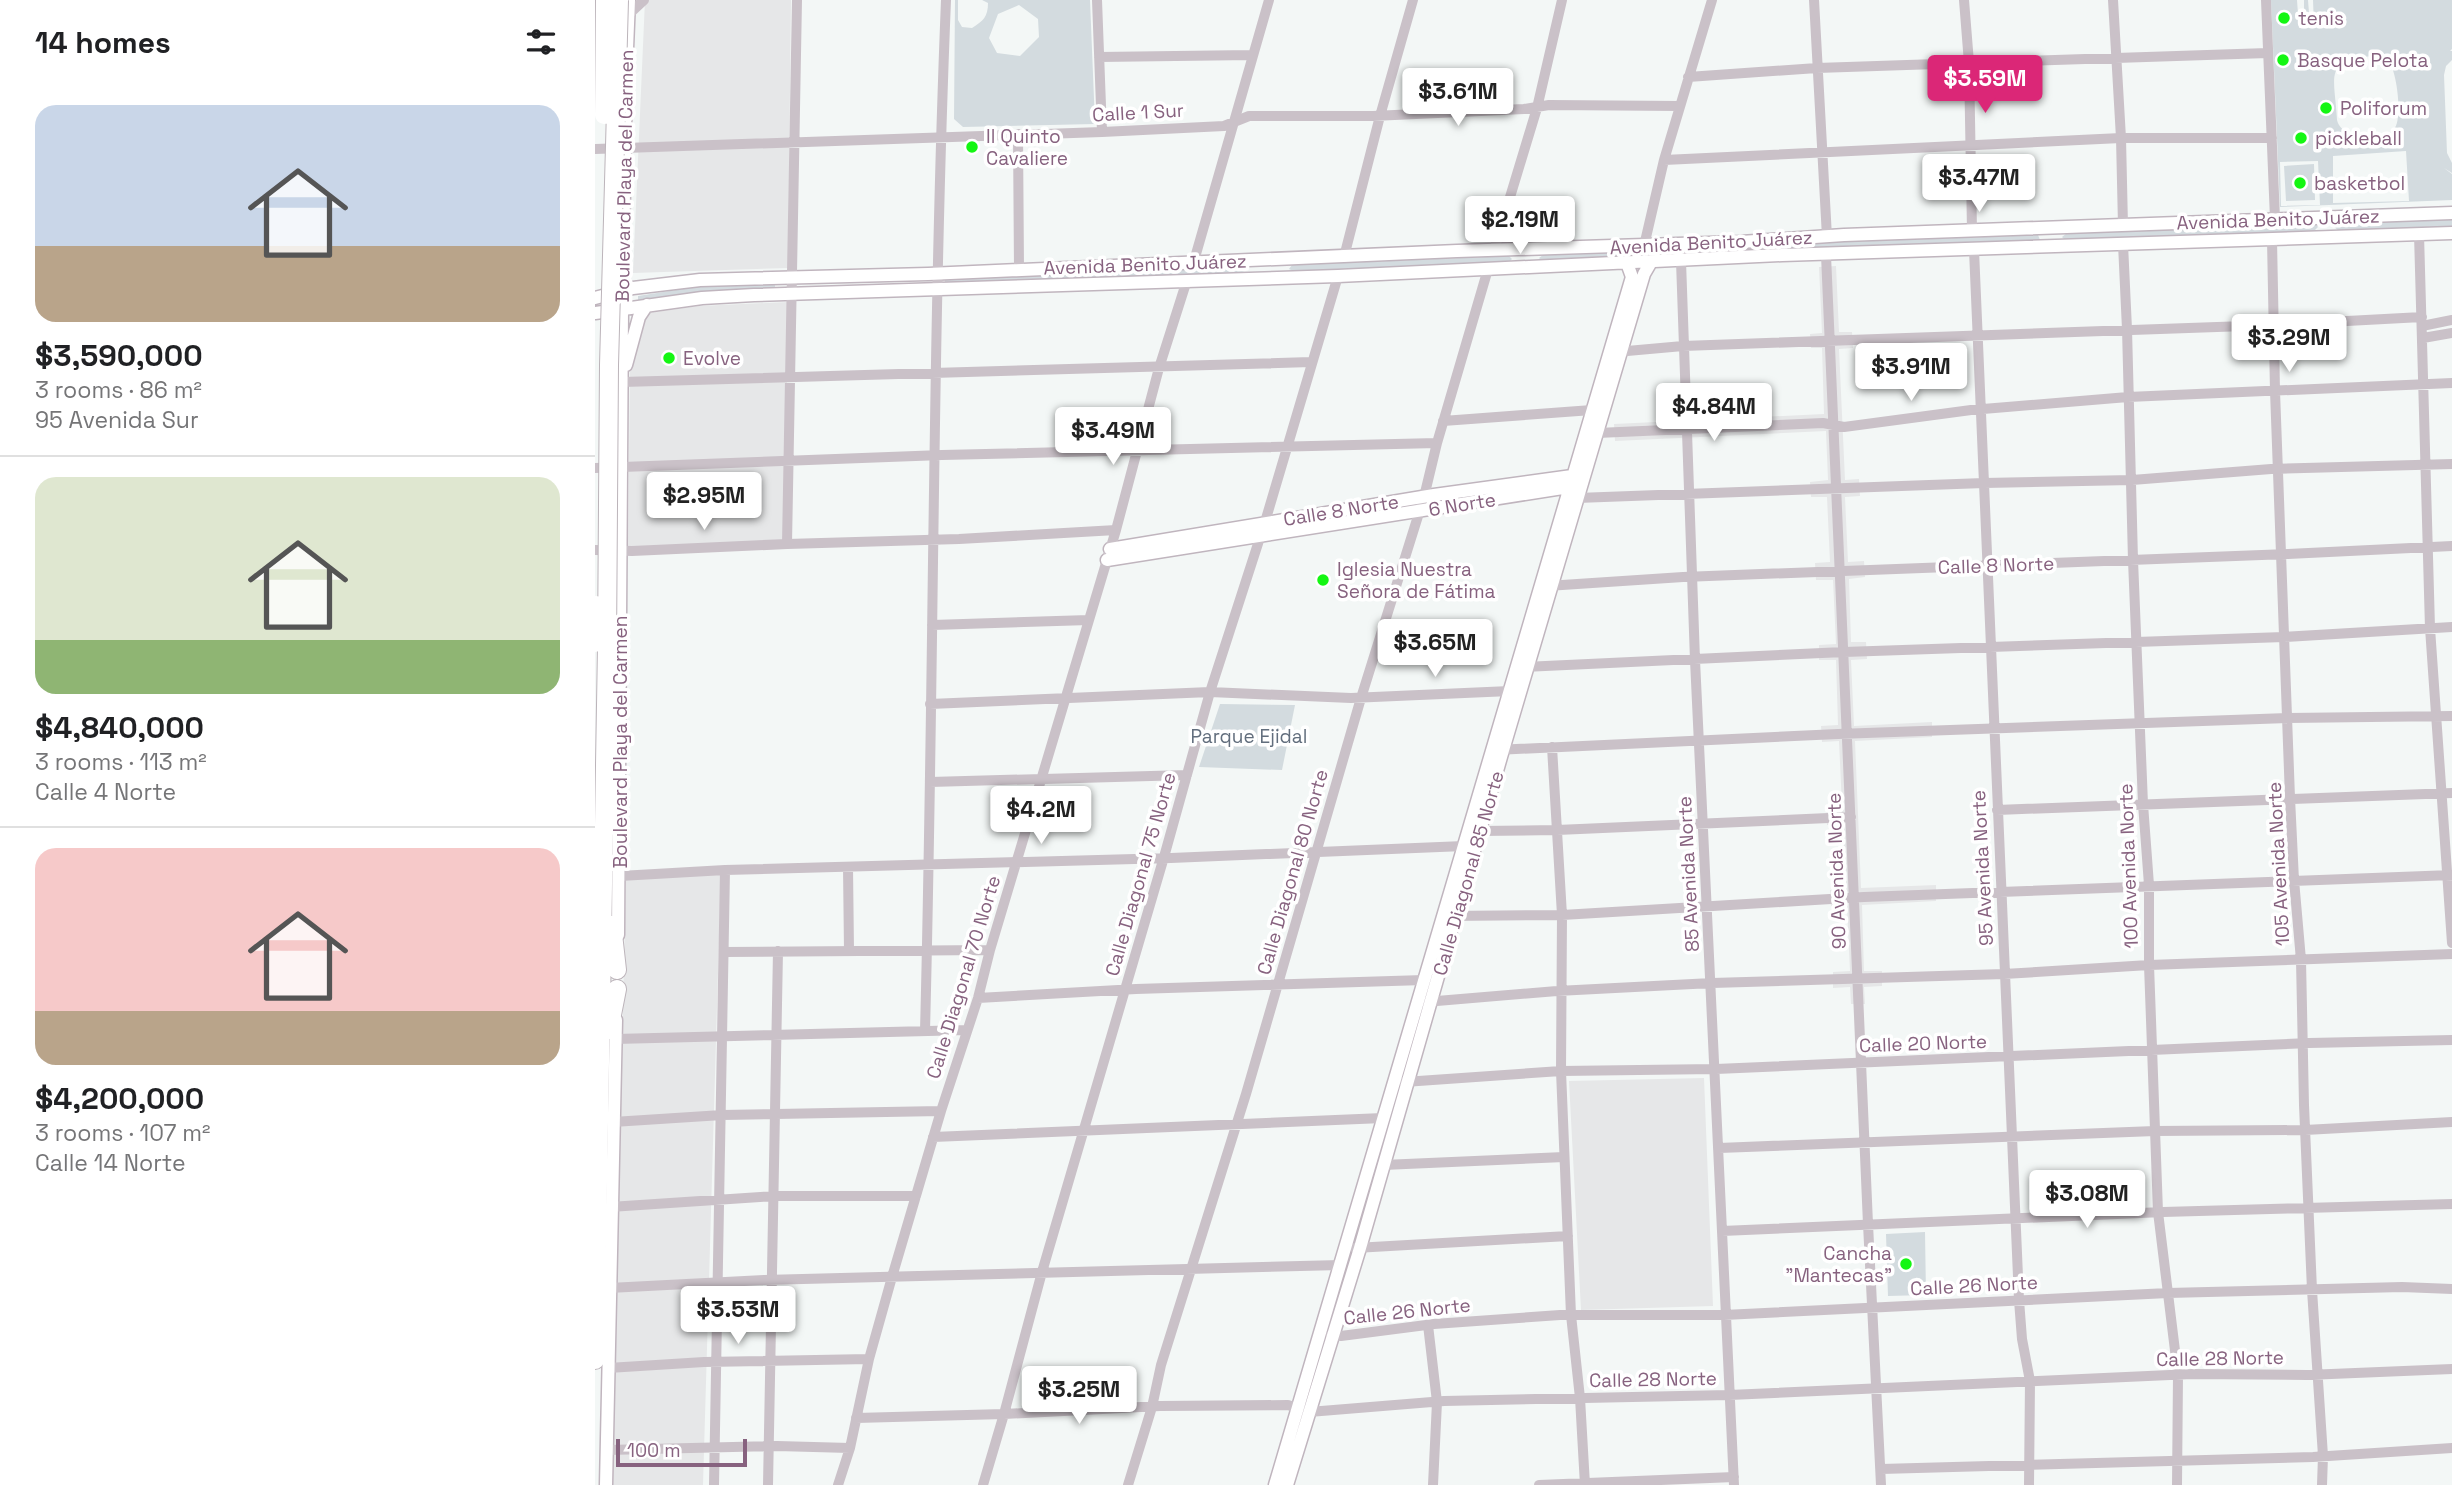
<!DOCTYPE html>
<meta charset="utf-8">
<style>
body{margin:0;font-family:"Space Grotesk",sans-serif;background:#f2f2f2;color:#202124;height:100vh;display:flex;flex-direction:column;font-size:26px;white-space:nowrap}
*{box-sizing:border-box;margin:0}
p{font-size:23px;color:#757577}
.icon{flex:none;width:38px;height:38px;fill:none;stroke:currentColor;stroke-width:2;stroke-linecap:round;stroke-linejoin:round}
.map{position:relative;flex:1;overflow:hidden}
.sheet{display:flex;flex-direction:column;background:#fff;width:595px}
.sheet>*{flex:none}
.scale{position:absolute;left:21px;bottom:18px;width:131px;box-sizing:border-box;padding-left:7px;border:4px solid #87627f;border-top:0;font-size:19px;line-height:24px;white-space:nowrap;color:#87627f;-webkit-text-stroke:5px #fff;paint-order:stroke}
.price{position:absolute;translate:-50% -60px;padding:0 16px;border-radius:7px;background:#fff;color:#222;font-size:23px;line-height:46px;filter:drop-shadow(0 2px 4px #0008)}
.price::after{content:'';position:absolute;left:50%;top:42px;width:21px;height:16px;margin-left:-10px;background:inherit;clip-path:polygon(0 0,100% 0,50% 100%)}
.price.on{background:#db2777;color:#fff}
ul{padding:0;list-style:none}
li{display:grid;align-content:center;gap:14px;height:371px;padding:0 35px}
li+li{border-top:2px solid #e0e0e0}
li span{display:grid;place-items:center;height:217px;border-radius:21px;color:#555}
li>.icon{margin-inline-start:auto}
span .icon{width:126px;height:126px;fill:#fffc;stroke-width:1}
li b{font-size:30px}
h2{display:flex;justify-content:space-between;align-items:center;height:84px;padding:0 35px;font-size:30px}
main{display:flex;flex:1;min-height:0}
.map>svg:first-child{display:block}
.built{fill:#e6e7e8}
.green{fill:#d3dbdf;fill-rule:evenodd}
.lines{fill:none;stroke-linecap:round;stroke-linejoin:round}
.secondary-casing{stroke:#c0b5be;stroke-width:15}
.highway-casing{stroke:#bcb4ba;stroke-width:20}
.street{stroke:#cac1c8;stroke-width:10}
.secondary{stroke:#fff;stroke-width:12}
.highway{stroke:#fff;stroke-width:18}
.highway-bridge-casing{stroke:#bcb4ba;stroke-width:20;stroke-linecap:butt}
.highway-bridge{stroke:#fff;stroke-width:18}
.poi-dot{fill:#14f613;stroke:#fff;stroke-width:2.5}
.labels{text-anchor:middle;stroke-width:7;stroke-linejoin:round;paint-order:stroke}
.poi-label{font-size:19px;fill:#87627f;stroke:#fff;text-anchor:start}
.street-label{font-size:19px;fill:#87627f;stroke:#fff}
.park-label{font-size:19px;fill:#626e7d;stroke:#fff}
</style>
<main>
<section class="sheet">
<h2>14 homes<svg class="icon" aria-label="filters" viewBox="0 0 24 24"><path d="M4 7h16M4 17h16"/><circle cx="9" cy="7" r="2"/><circle cx="15" cy="17" r="2"/></svg></h2>
<ul>
<li><span style="background:linear-gradient(#c9d6e8 65%,#b9a48a 0)"><svg class="icon" aria-label="home" viewBox="0 0 24 24"><path d="M3 11l9-7 9 7M6 9v11h12V9"/></svg></span><div><b>$3,590,000</b><p>3 rooms · 86 m²</p><p>95 Avenida Sur</p></div></li>
<li><span style="background:linear-gradient(#dfe7d0 75%,#8fb573 0)"><svg class="icon" aria-label="home" viewBox="0 0 24 24"><path d="M3 11l9-7 9 7M6 9v11h12V9"/></svg></span><div><b>$4,840,000</b><p>3 rooms · 113 m²</p><p>Calle 4 Norte</p></div></li>
<li><span style="background:linear-gradient(#f6c9c9 75%,#b9a48a 0)"><svg class="icon" aria-label="home" viewBox="0 0 24 24"><path d="M3 11l9-7 9 7M6 9v11h12V9"/></svg></span><div><b>$4,200,000</b><p>3 rooms · 107 m²</p><p>Calle 14 Norte</p></div></li>
</ul>
</section>
<div class="map">
<svg width="1857" height="1485" viewBox="0 0 1857 1485">
<rect width="100%" height="100%" fill="#f3f7f6"/>
<path class="built" d="M50,0H196L193,268L38,273Z
M1241,266L1244,332H1257L1258,348L1244,349L1250,480L1264,479L1265,496L1250,497L1253,562L1269,561L1270,577L1254,579L1256,642H1271L1272,659L1256,660L1259,726L1337,722V737L1260,741L1266,888L1341,885V901L1267,905L1269,971H1287V986L1269,987L1270,1004H1256L1255,987L1238,988V972L1255,971L1252,906H1236L1235,890L1251,889L1248,824L1232,825L1231,807L1247,806L1244,741L1227,742L1226,726L1243,725L1241,660H1224V645L1241,644L1238,580H1221L1220,563L1235,562L1232,497H1216L1215,482L1233,480L1231,431L1020,441L1019,424L1229,414L1227,348H1216L1215,334L1227,333L1224,267Z
M193,302L190,542L33,547L35,369L47,314L104,306Z
M126,870L108,1485H17L31,875Z
M1109,1078L1118,1306L986,1310L974,1081Z"/>
<path class="green" d="M360,0H363V20L367,27L377,28C388,21 393,17 393,3L387,0H495L500,124L368,127L359,119ZM424,5L443,19L444,37L425,56L402,53L394,38L403,14Z
M1676,0H1702L1704,28H1709V0H1713L1715,26H1719L1718,0H1857V49L1855,51H1857V60L1851,66L1849,75L1852,153L1857,163V173L1849,168L1857,174V200L1685,207ZM1779,56L1793,60C1802,70 1808,119 1799,129C1788,141 1747,141 1742,120C1740,77 1727,59 1779,56ZM1811,151L1814,201L1738,203V156ZM1723,161L1725,205L1686,206L1685,162Z
M1719,164L1720,200L1691,201L1689,166Z
M1857,218V227L1743,230L1739,227L1742,222Z
M1720,223L1723,227L1719,231L1470,240L1467,237L1472,233Z
M1443,235L1445,240L1442,242L1185,251L1183,247L1187,244Z
M1144,247L1147,250L1144,253L947,261L944,258L948,255Z
M914,256L917,259L914,262L698,271L694,269L697,265Z
M649,266L652,270L647,272L353,284H350V280Z
M180,284V290L96,293L43,302V296L106,286Z
M625,704L700,705L687,770L604,767Z
M1330,1232L1331,1295L1293,1296L1291,1234Z"/>
<g class="lines">
<g class="secondary-casing">
<path id="secondary" d="M0,298L38,288L105,280L333,274L862,251L1146,242L1249,235L1857,213
M0,313L107,298L159,295L743,276L1187,255L1857,233
M31,365L44,317L52,305
M515,549L839,495L977,476
M512,560L974,487
M23,935L27,310L31,73L34,0
M11,1485L21,1020
M680,1485L1037,277L1032,263
M692,1485L765,1248L908,750L1049,274L1056,262"/>
</g>
<g class="highway-casing">
<path id="highway" d="M17,925L22,970
M14,1030L22,989
M0,1360L12,646"/>
</g>
<path class="street" d="M502,0L507,132
M1219,0L1232,237
M1369,0L1374,63L1377,231
M1518,0L1526,138L1528,226
M1671,0L1680,219
M34,14L49,0
M504,57L657,55
M1093,77L1222,68L1673,53
M423,134L424,269
M0,149L507,132L629,126L654,116H778L929,109L954,105L1085,106
M1069,160L1526,138H1677
M1824,234L1835,628L1857,943
M1677,240L1680,391L1695,798L1699,880L1706,960L1709,1105L1717,1290L1728,1456L1727,1485
M1528,244L1532,329L1538,560L1548,804L1554,885V965L1563,1212L1583,1375L1582,1485
M1049,246L1069,160L1117,0
M899,250L942,108L967,0
M1379,250L1424,1300L1427,1339L1435,1381L1434,1485
M1231,255L1273,1224L1286,1485
M749,257L785,116L818,0
M599,261L674,0
M1086,261L1100,660L1139,1485
M1827,326L1857,320
M1828,338L1857,333
M1021,352L1088,346L1679,325L1827,317
M27,382L716,362
M848,421L997,410
M1002,433L1228,423L1249,427L1376,410L1533,397L1857,383
M0,468L347,455L842,443
M982,498L1389,483L1537,480L1676,469L1857,464
M192,544L202,0
M0,550L37,551L192,544L364,539L521,530
M952,586L1088,577L1693,554L1857,546
M337,625L494,620
M927,667L1249,652L1689,637L1857,627
M335,704L615,692L756,698L915,691
M957,747L967,915L966,1071L976,1315L985,1398L990,1485
M901,750L1243,734L1693,718L1857,716
M335,782L592,775
M1402,810L1857,793
M884,831L962,830L1256,817
M253,867L254,951
M25,876L130,870L576,858L869,846
M853,916L967,915L1269,897L1857,875
M129,952L395,950
M383,998L541,989L829,980
M830,1002L962,991L1117,983L1409,974L1554,965L1857,954
M330,1031C339,687 337,343 351,0
M20,1039L372,1030
M809,1082L966,1071L1121,1069L1714,1043L1857,1040
M18,1122L127,1115L346,1111
M338,1137L788,1118
M1124,1148L1560,1131L1710,1130L1857,1122
M788,1165L969,1157
M15,1207L179,1196H321
M1127,1231L1568,1212L1857,1204
M760,1248L973,1236
M14,1288L169,1280L746,1265
M833,1325L842,1402L838,1485
M736,1335L746,1336L839,1324L965,1315H1129L1573,1293L1807,1287L1857,1289
M13,1368L109,1362L274,1359
M261,1418L409,1414L565,1406L693,1405L714,1412L849,1401L1134,1395L1597,1374L1712,1375L1857,1369
M12,1450L182,1446L255,1448
M1286,1469L1718,1457L1857,1448
M119,1485L130,870
M173,1485L183,951
M243,1485L255,1448L274,1359L297,1277L346,1111L383,998L395,950L521,530L564,368L592,280
M388,1485L409,1414L447,1272L569,857L615,692L670,522L743,276
M533,1485L557,1407L566,1365L651,1094L766,698L829,497L842,443L893,269
M944,1485L1139,1477"/>
<use href="#secondary" class="secondary"/>
<use href="#highway" class="highway"/>
<g class="highway-bridge-casing">
<path id="highway-bridge" d="M9,115L10,0
M0,643L1,605
M12,646L14,365L24,0"/>
</g>
<use href="#highway-bridge" class="highway-bridge"/>
</g>
<g class="poi-dot">
<circle cx="1689" cy="18" r="7"/>
<circle cx="1688" cy="60" r="7"/>
<circle cx="1731" cy="108" r="7"/>
<circle cx="1706" cy="138" r="7"/>
<circle cx="377" cy="147" r="7"/>
<circle cx="1705" cy="183" r="7"/>
<circle cx="74" cy="358" r="7"/>
<circle cx="728" cy="580" r="7"/>
<circle cx="1311" cy="1264" r="7"/>
</g>
<g class="labels">
<g class="poi-label">
<text x="1703" y="25">tenis</text>
<text x="1702" y="67">Basque Pelota</text>
<text x="1745" y="115">Poliforum</text>
<text x="391" y="143">Il Quinto<tspan x="391" dy="22">Cavaliere</tspan></text>
<text x="1720" y="145">pickleball</text>
<text x="1719" y="190">basketbol</text>
<text x="88" y="365">Evolve</text>
<text x="742" y="576">Iglesia Nuestra<tspan x="742" dy="22">Señora de Fátima</tspan></text>
<text x="1297" y="1260" text-anchor="end">Cancha<tspan x="1297" dy="22">"Mantecas"</tspan></text>
</g>
<g class="street-label">
<text transform="translate(543 112) rotate(-3)" y="7">Calle 1 Sur</text>
<text transform="translate(29 176) rotate(-89)" y="7">Boulevard Playa del Carmen</text>
<text transform="translate(1683 219) rotate(-2)" y="7">Avenida Benito Juárez</text>
<text transform="translate(1116 242) rotate(-3)" y="7">Avenida Benito Juárez</text>
<text transform="translate(550 264) rotate(-2)" y="7">Avenida Benito Juárez</text>
<text transform="translate(867 504) rotate(-9)" y="7">6 Norte</text>
<text transform="translate(746 510) rotate(-9)" y="7">Calle 8 Norte</text>
<text transform="translate(1401 565) rotate(-2)" y="7">Calle 8 Norte</text>
<text transform="translate(25 742) rotate(-90)" y="7">Boulevard Playa del Carmen</text>
<text transform="translate(1683 864) rotate(-93)" y="7">105 Avenida Norte</text>
<text transform="translate(1533 866) rotate(-92)" y="7">100 Avenida Norte</text>
<text transform="translate(1387 868) rotate(-93)" y="7">95 Avenida Norte</text>
<text transform="translate(1241 871) rotate(-92)" y="7">90 Avenida Norte</text>
<text transform="translate(697 872) rotate(-74)" y="7">Calle Diagonal 80 Norte</text>
<text transform="translate(873 873) rotate(-74)" y="7">Calle Diagonal 85 Norte</text>
<text transform="translate(545 874) rotate(-74)" y="7">Calle Diagonal 75 Norte</text>
<text transform="translate(1093 874) rotate(-93)" y="7">85 Avenida Norte</text>
<text transform="translate(368 977) rotate(-73)" y="7">Calle Diagonal 70 Norte</text>
<text transform="translate(1328 1043) rotate(-2)" y="7">Calle 20 Norte</text>
<text transform="translate(1379 1285) rotate(-3)" y="7">Calle 26 Norte</text>
<text transform="translate(812 1311) rotate(-6)" y="7">Calle 26 Norte</text>
<text transform="translate(1625 1358) rotate(-1)" y="7">Calle 28 Norte</text>
<text transform="translate(1058 1379) rotate(-1)" y="7">Calle 28 Norte</text>
</g>
<g class="park-label">
<text x="654" y="743">Parque Ejidal</text>
</g>
</g>
</svg>
<div class="scale">100 m</div>
<b class="price on" style="left:1390px;top:115px">$3.59M</b>
<b class="price" style="left:863px;top:128px">$3.61M</b>
<b class="price" style="left:1384px;top:214px">$3.47M</b>
<b class="price" style="left:925px;top:256px">$2.19M</b>
<b class="price" style="left:1694px;top:374px">$3.29M</b>
<b class="price" style="left:1316px;top:403px">$3.91M</b>
<b class="price" style="left:1119px;top:443px">$4.84M</b>
<b class="price" style="left:518px;top:467px">$3.49M</b>
<b class="price" style="left:109px;top:532px">$2.95M</b>
<b class="price" style="left:840px;top:679px">$3.65M</b>
<b class="price" style="left:446px;top:846px">$4.2M</b>
<b class="price" style="left:1492px;top:1230px">$3.08M</b>
<b class="price" style="left:143px;top:1346px">$3.53M</b>
<b class="price" style="left:484px;top:1426px">$3.25M</b>
</div>
</main>
